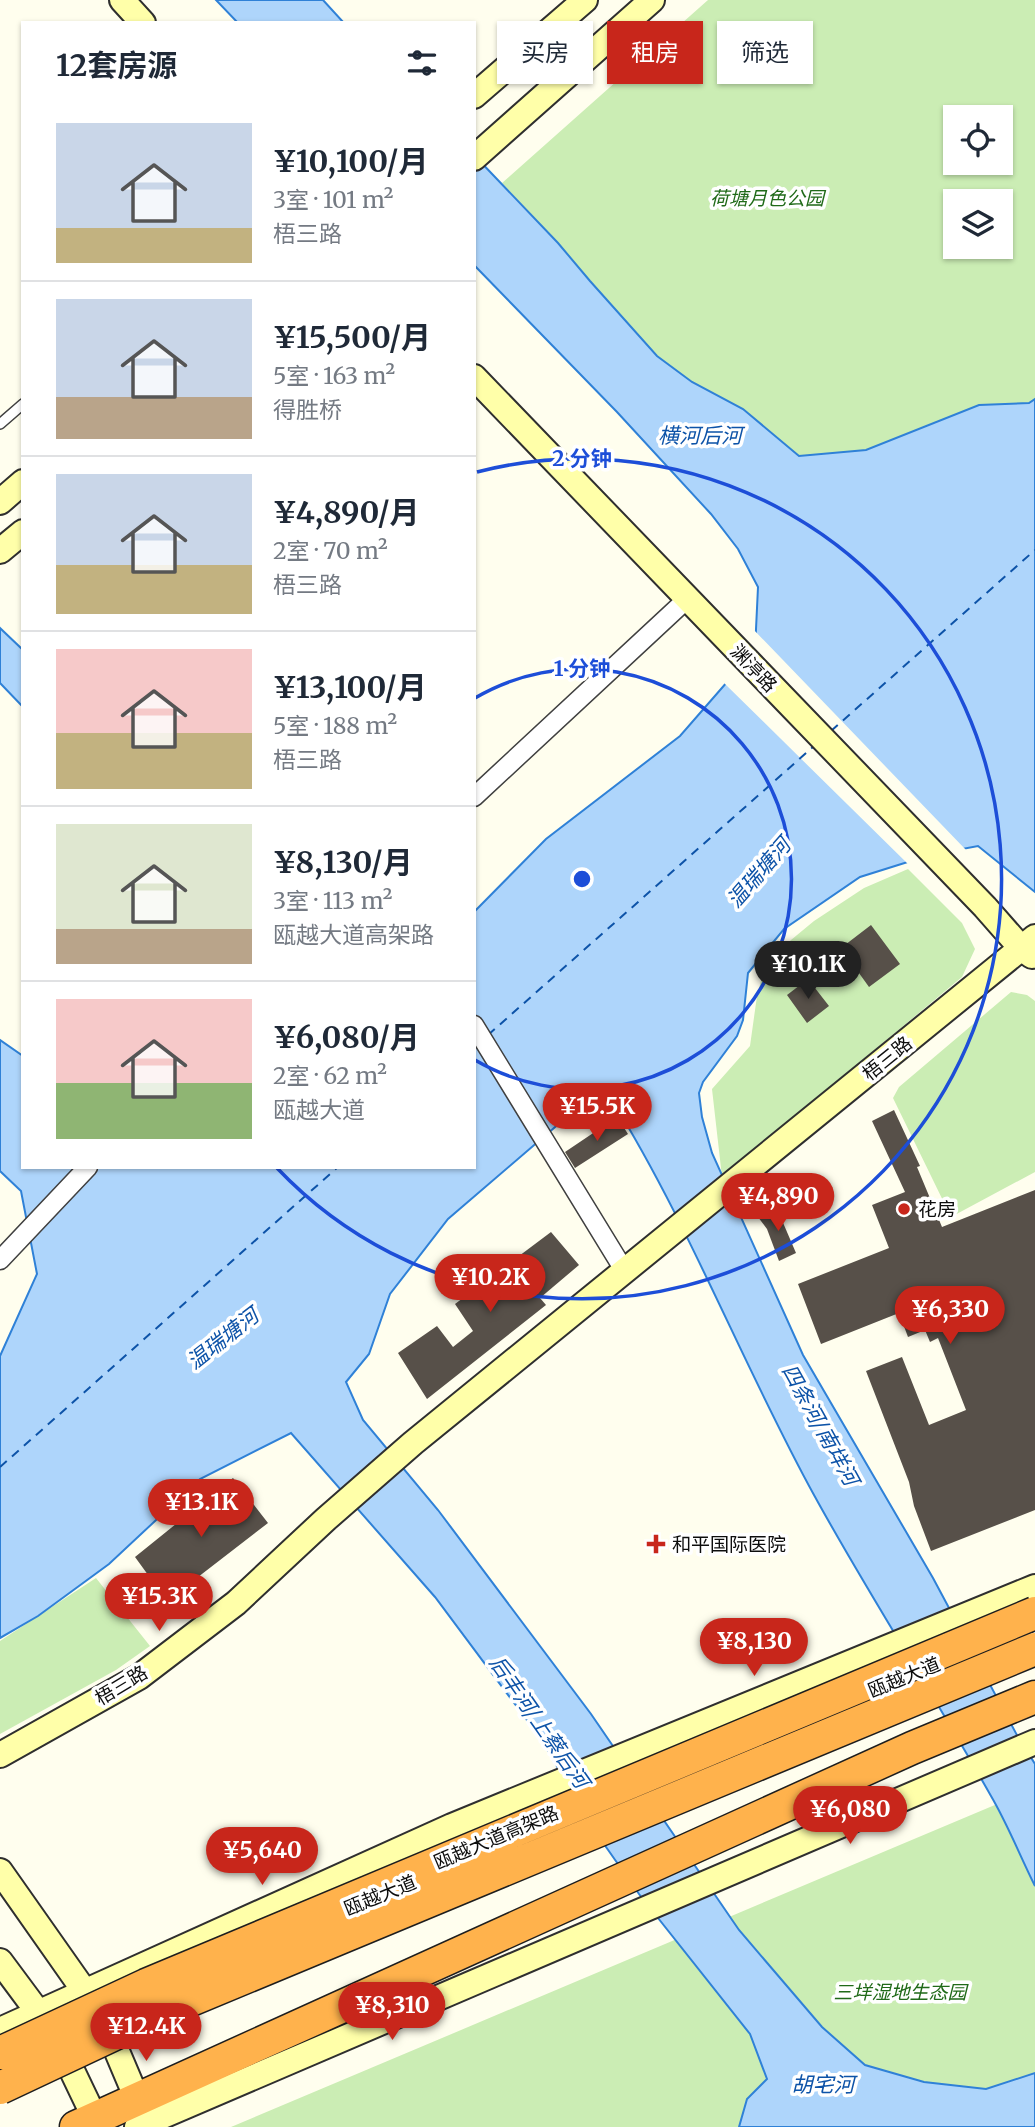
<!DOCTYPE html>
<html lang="zh">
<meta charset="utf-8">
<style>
body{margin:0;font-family:Merriweather,"Noto Sans SC",serif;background:#f6f6f7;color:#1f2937;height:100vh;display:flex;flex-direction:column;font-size:26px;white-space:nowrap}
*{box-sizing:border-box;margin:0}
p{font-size:23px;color:#747a83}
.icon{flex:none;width:38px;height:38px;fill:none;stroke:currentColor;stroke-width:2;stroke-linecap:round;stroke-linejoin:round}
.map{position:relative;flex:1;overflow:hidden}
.panel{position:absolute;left:21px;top:21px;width:455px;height:1148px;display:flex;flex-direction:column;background:#fff;border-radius:0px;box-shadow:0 2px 5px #0004}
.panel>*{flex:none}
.guide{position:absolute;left:497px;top:21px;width:432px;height:63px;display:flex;gap:14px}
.buttons{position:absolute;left:943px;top:105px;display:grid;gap:14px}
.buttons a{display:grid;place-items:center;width:70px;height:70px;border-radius:0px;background:#fff;box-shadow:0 2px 5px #0004;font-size:35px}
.price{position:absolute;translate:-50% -60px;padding:0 16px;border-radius:24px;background:#c8261b;color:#fff;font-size:23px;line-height:46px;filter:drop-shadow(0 2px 4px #0008)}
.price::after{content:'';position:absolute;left:50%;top:42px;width:21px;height:16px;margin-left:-10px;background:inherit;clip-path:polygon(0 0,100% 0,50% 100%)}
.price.active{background:#222;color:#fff}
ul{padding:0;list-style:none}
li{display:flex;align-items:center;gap:21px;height:175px;padding:0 35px}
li+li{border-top:2px solid #e0e1e3}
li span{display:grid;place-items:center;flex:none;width:196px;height:140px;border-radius:0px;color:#555}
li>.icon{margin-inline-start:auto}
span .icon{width:84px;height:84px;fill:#fffc;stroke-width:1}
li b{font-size:30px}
h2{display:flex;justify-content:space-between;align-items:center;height:84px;padding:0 35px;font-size:30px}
.tag{padding:0 24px;border-radius:0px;background:#fff;box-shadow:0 2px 5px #0004;font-size:24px;line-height:63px}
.tag.active{background:#c8261b;color:#fff}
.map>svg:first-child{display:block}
.green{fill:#cbedb4;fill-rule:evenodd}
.water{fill:#aed5fb;stroke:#2f81d7;stroke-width:2}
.pier{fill:#fffeee}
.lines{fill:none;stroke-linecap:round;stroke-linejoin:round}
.ferry{stroke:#0d53a8;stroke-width:2;stroke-dasharray:9 7;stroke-linecap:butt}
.building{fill:#575049}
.lane-casing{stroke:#404040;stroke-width:12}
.street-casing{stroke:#404040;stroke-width:21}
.secondary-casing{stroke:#2f2f2f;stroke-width:28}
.highway-casing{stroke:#1e1e1e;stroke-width:35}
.lane{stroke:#fff;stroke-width:9}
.street{stroke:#fff;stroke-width:18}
.secondary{stroke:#ffffa9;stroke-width:24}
.highway{stroke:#ffb24c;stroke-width:32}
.highway-bridge-casing{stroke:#1e1e1e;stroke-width:35;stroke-linecap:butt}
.highway-bridge{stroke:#ffb24c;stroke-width:32}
.ring{fill:none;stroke:#1d4ed8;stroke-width:3.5}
.poi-dot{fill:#c8261b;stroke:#fff;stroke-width:2.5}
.labels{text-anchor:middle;stroke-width:7;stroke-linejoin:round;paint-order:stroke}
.park-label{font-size:19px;font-style:italic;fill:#206a19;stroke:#fff}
.street-label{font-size:19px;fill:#0d0d0d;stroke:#fff}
.poi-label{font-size:19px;fill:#0d0d0d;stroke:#fff;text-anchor:start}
.water-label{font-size:21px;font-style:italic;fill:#0d53a8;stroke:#fff}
.centre{fill:#1d4ed8;stroke:#fff;stroke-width:3.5}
.ring-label{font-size:21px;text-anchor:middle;font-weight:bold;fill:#1d4ed8;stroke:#fff;stroke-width:7;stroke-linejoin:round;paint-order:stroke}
</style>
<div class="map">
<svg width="1035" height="2127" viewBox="0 0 1035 2127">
<rect width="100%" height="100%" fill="#fffeee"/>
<path class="green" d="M708,0H1035V399L1029,403L979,405L866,450L799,456L743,409L692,382L657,356L590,281L558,243L502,183ZM956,117H1001V163H956ZM956,201H1001V247H956Z
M908,869L962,923L975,949L962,977L722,1177L712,1089L750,1046L757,996L764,970L776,955L791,940L814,921L864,888Z
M1011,992L1027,995L1035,1001V1172L951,1217L893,1098L899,1087Z
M96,1578L150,1646L116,1670L0,1734V1641Z
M1035,1788V2127H231Z"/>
<path class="water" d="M216,0H323L344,23H238Z
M474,155L558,243L590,281L657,356L692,382L743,409L799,456L866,450L979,405L1029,403L1035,399V892L978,846L930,855L860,877L784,929L748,973L743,1020L737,1036L703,1082L699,1093L702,1117L712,1153L803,1355L933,1578L1018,1737L1035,1764V1886C1020,1856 1008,1825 991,1796C934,1695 870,1597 814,1495C743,1366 690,1226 612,1100L568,1116L448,1219L390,1294L369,1354L346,1382L363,1420L438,1510L591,1714L739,1930L822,2027L865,2065L924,2082L986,2089L1035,2073V2127H739L747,2099L767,2079L750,2034L639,1894L585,1817L544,1743L435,1597L291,1433L200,1479L109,1564L38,1616L0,1638V1356L37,1274L21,1191L0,1171V1040L23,1056V1167H474V912L546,839L680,736L755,650L758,587L738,549L711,514L617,412L474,265Z
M0,628L23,650V707L0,683Z"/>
<path class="pier" d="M753,629L967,851L931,858L909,865L723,682L752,648Z"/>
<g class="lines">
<path class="ferry" d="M831,731L1035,550
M488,1035L814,746
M0,1467L338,1167"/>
</g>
<path class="building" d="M871,925L900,964L869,987L841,948Z
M808,979L829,1006L807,1023L787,995Z
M894,1110L920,1166L917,1167L942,1227L1035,1190V1510L931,1551L914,1506L909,1482L866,1371L902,1357L929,1425L966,1410L938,1338L930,1342L925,1330L908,1337L899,1313L821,1344L798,1284L889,1248L872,1205L905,1192L872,1121Z
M617,1117L628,1134L575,1168L565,1152Z
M772,1205L781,1218L796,1253L779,1261L767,1229L758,1217Z
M551,1232L579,1265L540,1298L546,1305L427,1399L398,1353L437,1326L453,1347L473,1331L455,1304Z
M233,1478L268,1523L167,1601L135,1557Z"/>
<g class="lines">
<g class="lane-casing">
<path id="lane" d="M0,424L23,404"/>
</g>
<g class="street-casing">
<path id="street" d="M474,797L687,599
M474,1025L624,1270
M0,1260L88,1167"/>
</g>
<g class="secondary-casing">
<path id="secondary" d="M122,0L143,23
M474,96L585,0
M474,158L652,0
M474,377L985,907L1021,948L1032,956
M0,502L23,482
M0,551L23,532
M0,1755L139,1677L236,1603L326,1519L413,1443L1035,937
M0,1871L102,2016L143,2113
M0,1961L55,2035L99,2127
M0,2030L452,1826L1035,1587
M137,2127L1035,1742"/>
</g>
<g class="highway-casing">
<path id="highway" d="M76,2127L912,1748L1035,1697"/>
</g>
<use href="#lane" class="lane"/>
<use href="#street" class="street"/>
<use href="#secondary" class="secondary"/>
<use href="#highway" class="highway"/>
<g class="highway-bridge-casing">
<path id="highway-bridge" d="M0,2053L146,1985L1035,1613
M0,2088L157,2014L1035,1649"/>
</g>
<use href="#highway-bridge" class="highway-bridge"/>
</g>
<g class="ring">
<path d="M475 698A210 210 0 1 1 475 1060"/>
<path d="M477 472A420 420 0 1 1 277 1168"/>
</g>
<g class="poi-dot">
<circle cx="904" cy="1209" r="7"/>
<path d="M652.5 1533.5h7v7h7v7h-7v7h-7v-7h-7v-7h7z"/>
</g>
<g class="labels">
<g class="park-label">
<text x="767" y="205">荷塘月色公园</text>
<text x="900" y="1999">三垟湿地生态园</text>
</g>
<g class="street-label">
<text transform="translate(754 668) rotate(46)" y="7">渊渟路</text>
<text transform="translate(887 1058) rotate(-39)" y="7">梧三路</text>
<text transform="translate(904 1677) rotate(-22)" y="7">瓯越大道</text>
<text transform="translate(121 1685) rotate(-31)" y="7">梧三路</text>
<text transform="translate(496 1837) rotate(-23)" y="7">瓯越大道高架路</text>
<text transform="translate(380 1895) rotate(-22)" y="7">瓯越大道</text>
</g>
<g class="poi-label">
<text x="918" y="1216">花房</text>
<text x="672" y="1551">和平国际医院</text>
</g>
<g class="water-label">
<text x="700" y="443">横河后河</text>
<text transform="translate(759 873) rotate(-49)" y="7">温瑞塘河</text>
<text transform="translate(223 1339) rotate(-38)" y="7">温瑞塘河</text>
<text transform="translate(820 1425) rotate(61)" y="7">四条河/南垟河</text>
<text transform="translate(539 1722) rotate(55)" y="7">后丰河/上蔡后河</text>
<text x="823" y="2092">胡宅河</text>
</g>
</g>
<circle cx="582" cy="879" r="10" class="centre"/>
<g class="ring-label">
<text x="582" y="466">2 分钟</text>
<text x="582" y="676">1 分钟</text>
</g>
</svg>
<div class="buttons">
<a><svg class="icon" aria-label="locate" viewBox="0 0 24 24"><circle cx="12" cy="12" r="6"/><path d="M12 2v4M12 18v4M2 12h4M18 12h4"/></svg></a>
<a><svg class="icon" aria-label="layers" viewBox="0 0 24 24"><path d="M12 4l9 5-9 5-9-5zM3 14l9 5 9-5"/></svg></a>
</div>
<b class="price active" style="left:808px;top:1001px">¥10.1K</b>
<b class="price" style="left:597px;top:1143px">¥15.5K</b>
<b class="price" style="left:778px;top:1233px">¥4,890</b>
<b class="price" style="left:490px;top:1314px">¥10.2K</b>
<b class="price" style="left:950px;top:1346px">¥6,330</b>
<b class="price" style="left:201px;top:1539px">¥13.1K</b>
<b class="price" style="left:159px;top:1633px">¥15.3K</b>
<b class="price" style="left:754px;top:1678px">¥8,130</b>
<b class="price" style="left:850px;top:1846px">¥6,080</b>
<b class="price" style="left:262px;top:1887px">¥5,640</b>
<b class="price" style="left:392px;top:2042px">¥8,310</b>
<b class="price" style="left:146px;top:2063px">¥12.4K</b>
<div class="guide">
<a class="tag">买房</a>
<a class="tag active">租房</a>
<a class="tag">筛选</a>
</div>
<section class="panel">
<h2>12套房源<svg class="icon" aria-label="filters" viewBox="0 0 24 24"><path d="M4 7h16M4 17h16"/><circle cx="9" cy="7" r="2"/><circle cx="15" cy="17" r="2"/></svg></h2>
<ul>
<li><span style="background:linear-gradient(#c9d6e8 75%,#c2b280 0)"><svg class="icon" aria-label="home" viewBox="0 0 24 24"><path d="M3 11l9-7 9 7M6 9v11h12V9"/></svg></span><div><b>¥10,100/月</b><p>3室 · 101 m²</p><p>梧三路</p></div></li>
<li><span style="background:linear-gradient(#c9d6e8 70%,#b9a48a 0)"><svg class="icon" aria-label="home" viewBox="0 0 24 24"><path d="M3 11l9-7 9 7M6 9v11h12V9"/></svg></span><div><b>¥15,500/月</b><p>5室 · 163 m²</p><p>得胜桥</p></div></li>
<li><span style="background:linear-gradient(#c9d6e8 65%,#c2b280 0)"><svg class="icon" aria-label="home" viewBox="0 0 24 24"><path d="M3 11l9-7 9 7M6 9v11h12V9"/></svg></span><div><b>¥4,890/月</b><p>2室 · 70 m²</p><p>梧三路</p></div></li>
<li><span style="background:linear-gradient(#f6c9c9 60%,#c2b280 0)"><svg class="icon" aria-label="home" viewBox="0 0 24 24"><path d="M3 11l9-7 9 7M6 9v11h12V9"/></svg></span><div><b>¥13,100/月</b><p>5室 · 188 m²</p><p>梧三路</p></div></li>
<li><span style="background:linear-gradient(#dfe7d0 75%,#b9a48a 0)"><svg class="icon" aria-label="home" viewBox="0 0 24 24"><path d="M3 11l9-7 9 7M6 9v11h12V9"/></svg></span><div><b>¥8,130/月</b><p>3室 · 113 m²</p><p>瓯越大道高架路</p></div></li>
<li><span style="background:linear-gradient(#f6c9c9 60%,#8fb573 0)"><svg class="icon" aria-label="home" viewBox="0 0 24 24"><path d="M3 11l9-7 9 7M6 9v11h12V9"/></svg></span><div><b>¥6,080/月</b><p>2室 · 62 m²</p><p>瓯越大道</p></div></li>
</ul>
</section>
</div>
